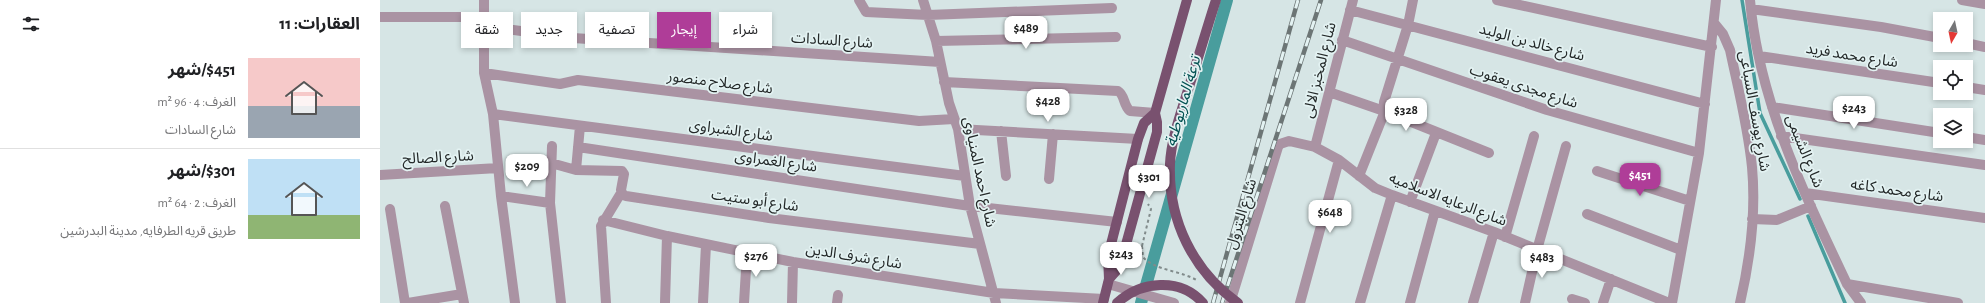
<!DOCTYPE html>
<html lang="ar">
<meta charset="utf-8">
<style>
body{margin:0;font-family:"Alegreya Sans","Noto Sans Arabic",sans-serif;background:#f2f2f2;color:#202124;direction:rtl;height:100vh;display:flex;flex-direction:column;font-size:15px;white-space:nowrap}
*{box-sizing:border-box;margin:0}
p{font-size:13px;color:#757577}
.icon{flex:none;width:22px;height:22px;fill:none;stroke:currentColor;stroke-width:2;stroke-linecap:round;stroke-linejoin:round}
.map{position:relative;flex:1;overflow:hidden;direction:ltr}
.sheet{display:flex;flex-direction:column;background:#fff;width:380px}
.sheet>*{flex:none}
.guide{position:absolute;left:12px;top:12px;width:380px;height:36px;direction:rtl;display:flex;gap:8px}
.needle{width:26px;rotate:189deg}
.fabs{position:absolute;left:1553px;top:12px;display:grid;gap:8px}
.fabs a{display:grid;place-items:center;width:40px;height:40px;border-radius:0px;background:#fff;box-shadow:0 2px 6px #0003;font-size:20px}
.price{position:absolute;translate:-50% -34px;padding:0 9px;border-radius:8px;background:#fff;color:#222;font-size:13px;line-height:26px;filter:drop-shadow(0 1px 2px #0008)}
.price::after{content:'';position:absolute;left:50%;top:24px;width:12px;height:9px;margin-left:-6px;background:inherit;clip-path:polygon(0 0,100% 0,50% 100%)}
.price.current{background:#af3d98;color:#fff}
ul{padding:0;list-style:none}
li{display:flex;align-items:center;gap:12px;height:100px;padding:0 20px}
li+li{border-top:1px solid #e0e0e0}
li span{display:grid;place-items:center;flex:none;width:112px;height:80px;border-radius:0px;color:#555}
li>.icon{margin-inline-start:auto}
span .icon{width:48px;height:48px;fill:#fffc;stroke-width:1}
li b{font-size:17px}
h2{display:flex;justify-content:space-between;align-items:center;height:48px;padding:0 20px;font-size:17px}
.chip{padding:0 14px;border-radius:0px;background:#fff;box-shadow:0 2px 6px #0003;font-size:14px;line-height:36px}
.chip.current{background:#af3d98;color:#fff}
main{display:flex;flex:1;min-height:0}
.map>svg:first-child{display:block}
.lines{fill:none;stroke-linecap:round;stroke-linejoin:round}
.stream{stroke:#499d9d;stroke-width:3.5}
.canal{stroke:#499d9d;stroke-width:12}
.path{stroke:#818b8b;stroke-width:2;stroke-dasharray:3 3;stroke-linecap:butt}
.minor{stroke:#aa93a3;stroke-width:10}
.major{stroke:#79516f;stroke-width:10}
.rail-casing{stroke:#6c7575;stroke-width:4.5}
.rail{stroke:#e3f2f2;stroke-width:3;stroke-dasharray:9;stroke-linecap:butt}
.path-bridge{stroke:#818b8b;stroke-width:2;stroke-dasharray:3 3;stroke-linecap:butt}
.major-bridge{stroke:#79516f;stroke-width:10}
.labels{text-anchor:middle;stroke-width:3.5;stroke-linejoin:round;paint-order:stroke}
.street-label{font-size:15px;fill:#232828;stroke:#e3f2f2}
.water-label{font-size:16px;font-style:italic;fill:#035152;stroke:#e3f2f2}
</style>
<main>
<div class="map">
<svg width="1605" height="303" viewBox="0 0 1605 303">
<rect width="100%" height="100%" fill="#d6e5e5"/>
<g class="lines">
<path class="stream" d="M1362,0L1380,113L1420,199
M1428,216L1465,303"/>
<path class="canal" d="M761,303L847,0"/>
<path class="path" d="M762,246L771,209L768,204"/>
<path class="minor" d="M104,0V73L113,114L121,196L135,303
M479,0L486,12L548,15L732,8
M543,0L556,41L569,103L578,129L590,206L616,303
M1117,0L1332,47
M1370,0C1379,102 1424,193 1467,284L1481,303
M1582,0L1605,4
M1371,9L1501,27L1560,38
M970,10L1325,104
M0,17H104
M1334,23L1343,34L1350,50C1358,88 1368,127 1372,167C1376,211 1370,260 1360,303
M104,26L193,38L560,62
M962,40L1167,110L1319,153
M556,41L736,37
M1586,43L1605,47
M1379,56L1560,83
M104,73L180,84L198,80L539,121L574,119
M564,82L738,91C745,95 743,105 750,111L775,113
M1586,87L1605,90
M949,92L1004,111L1109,153
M1392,107L1560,133
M113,114L585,176
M578,129L758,139
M621,131L626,176
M1401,136L1605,165
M1586,137L1605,140
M172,146L170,203L181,303
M198,147L590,206L737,222
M935,147L973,0
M171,163L196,170L242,171L244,174L241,190L243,195L246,196L389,218L600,244
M196,170L200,126
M1217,171L1310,201
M0,175L118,168
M979,176L1003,116L1004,102L1028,25L1033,0
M669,179L673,134
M1425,193L1605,218
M121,196L170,203
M1030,202L1056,133
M65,206L84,303
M10,209L25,303
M1207,214L1301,250
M1372,219L1397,220L1431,206
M223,220L287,236L413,262L614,293L724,299
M1125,237L1154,136
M728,284L794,303
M1467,284L1578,303
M1192,299L1205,303
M28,303L82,294
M226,303L221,226L241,193
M285,303L287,236
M323,303L326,245
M364,303L367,253
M412,303L413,262
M457,303L458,295
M850,303L898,147L900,144L909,141L935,147L959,160L995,188L1012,195L1114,232L1289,303
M920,303L959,160
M980,303L1012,195
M1030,303L1055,211
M1093,303L1114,232
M1145,303L1157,250L1186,146
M1223,303L1231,279
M1292,303L1319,153L1336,0"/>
<path class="major" d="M729,279L737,270L742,259L777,132V122L775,113L807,0
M723,303L729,279L728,256L758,139L764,123L775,113"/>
<g class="rail-casing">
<path id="rail" d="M833,303L918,0
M842,303L941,0"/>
</g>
<use href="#rail" class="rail"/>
<path class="path-bridge" d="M762,246L763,257C773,270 803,271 818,281"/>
<path class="major-bridge" d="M836,0C826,31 817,62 807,93C800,116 791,140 790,164C788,220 813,271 858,303
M737,303C761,281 800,277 823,303"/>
</g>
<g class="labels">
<g class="street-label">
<text transform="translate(452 40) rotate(4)" y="5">شارع السادات</text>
<text transform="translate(1152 42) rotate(15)" y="5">شارع خالد بن الوليد</text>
<text transform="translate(1472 55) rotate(9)" y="5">شارع محمد فريد</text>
<text transform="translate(939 70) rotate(-76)" y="5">شارع المخبز الالى</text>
<text transform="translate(340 82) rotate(7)" y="5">شارع صلاح منصور</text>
<text transform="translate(1144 86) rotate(18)" y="5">شارع مجدى يعقوب</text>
<text transform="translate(1375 111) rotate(80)" y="5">شارع يوسف السباعى</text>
<text transform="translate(351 130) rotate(8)" y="5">شارع الشبراوى</text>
<text transform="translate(1425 151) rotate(68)" y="5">شارع الشيمى</text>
<text transform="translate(58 157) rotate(-3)" y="5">شارع الصالح</text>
<text transform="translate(396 161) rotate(8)" y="5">شارع الغمراوى</text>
<text transform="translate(600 172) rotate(78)" y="5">شارع احمد المنياوى</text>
<text transform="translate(1517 190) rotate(8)" y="5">شارع محمد كاغه</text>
<text transform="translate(1068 199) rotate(21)" y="5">شارع الرعايه الاسلاميه</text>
<text transform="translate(375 200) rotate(8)" y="5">شارع أبو ستيت</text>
<text transform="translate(861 214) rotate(-73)" y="5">شارع البترول</text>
<text transform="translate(474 256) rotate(9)" y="5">شارع شرف الدين</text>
</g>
<g class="water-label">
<text transform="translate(802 101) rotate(-74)" y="6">ترعة الماريوطية</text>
</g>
</g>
</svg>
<div class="fabs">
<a><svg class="needle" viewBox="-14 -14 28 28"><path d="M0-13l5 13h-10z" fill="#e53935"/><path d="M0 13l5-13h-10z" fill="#757577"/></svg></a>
<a><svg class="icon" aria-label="locate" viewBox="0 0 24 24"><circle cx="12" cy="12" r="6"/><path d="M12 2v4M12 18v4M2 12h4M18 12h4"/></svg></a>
<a><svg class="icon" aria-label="layers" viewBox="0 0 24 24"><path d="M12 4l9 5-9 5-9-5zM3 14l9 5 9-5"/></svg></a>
</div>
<b class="price" style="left:646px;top:50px">$489</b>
<b class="price" style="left:668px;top:123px">$428</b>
<b class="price" style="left:1474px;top:130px">$243</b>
<b class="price" style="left:1026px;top:132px">$328</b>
<b class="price" style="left:147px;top:188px">$209</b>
<b class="price current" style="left:1260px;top:197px">$451</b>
<b class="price" style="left:769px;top:199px">$301</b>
<b class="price" style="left:950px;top:234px">$648</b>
<b class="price" style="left:741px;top:276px">$243</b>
<b class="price" style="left:376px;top:278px">$276</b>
<b class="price" style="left:1162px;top:279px">$483</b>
<div class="guide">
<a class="chip">شراء</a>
<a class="chip current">إيجار</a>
<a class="chip">تصفية</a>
<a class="chip">جديد</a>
<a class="chip">شقة</a>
</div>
</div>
<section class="sheet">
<h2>العقارات: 11<svg class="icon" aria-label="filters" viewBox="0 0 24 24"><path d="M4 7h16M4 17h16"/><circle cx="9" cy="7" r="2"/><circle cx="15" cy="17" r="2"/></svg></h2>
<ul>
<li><span style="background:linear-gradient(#f6c9c9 60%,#9aa5b1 0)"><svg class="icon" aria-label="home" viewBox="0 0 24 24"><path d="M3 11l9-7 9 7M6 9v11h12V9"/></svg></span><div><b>$451/شهر</b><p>الغرف: 4 · 96 m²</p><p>شارع السادات</p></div></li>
<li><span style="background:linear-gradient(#bfe0f5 70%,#8fb573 0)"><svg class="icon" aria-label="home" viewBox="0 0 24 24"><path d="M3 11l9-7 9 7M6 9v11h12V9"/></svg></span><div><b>$301/شهر</b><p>الغرف: 2 · 64 m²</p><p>طريق قريه الطرفايه, مدينة البدرشين</p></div></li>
</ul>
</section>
</main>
